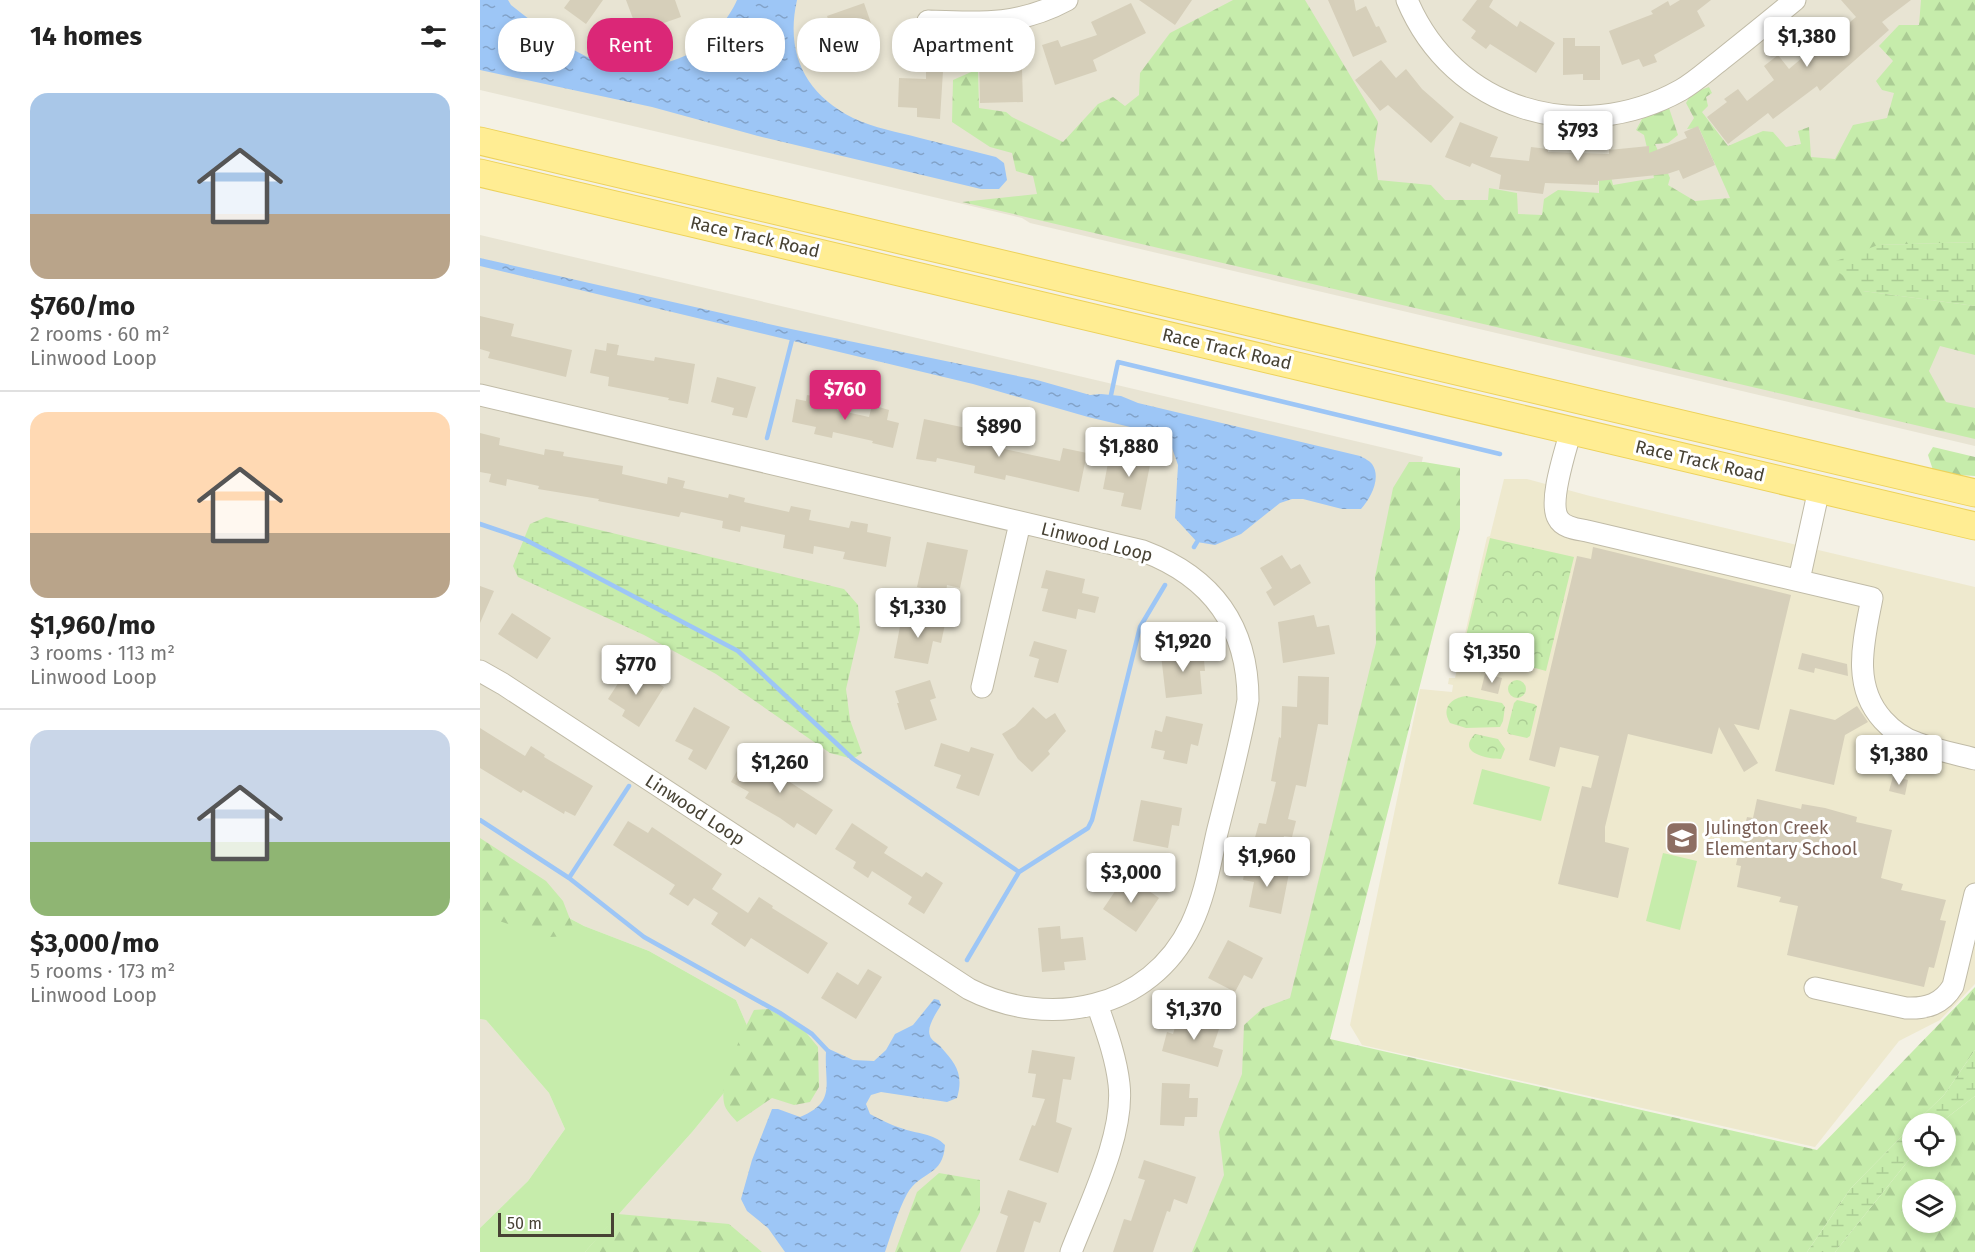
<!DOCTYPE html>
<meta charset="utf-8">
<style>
body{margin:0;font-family:"Fira Sans",sans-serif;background:#f6f6f6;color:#222;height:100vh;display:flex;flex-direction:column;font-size:22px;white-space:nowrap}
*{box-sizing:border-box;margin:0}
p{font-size:20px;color:#767676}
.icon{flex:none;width:33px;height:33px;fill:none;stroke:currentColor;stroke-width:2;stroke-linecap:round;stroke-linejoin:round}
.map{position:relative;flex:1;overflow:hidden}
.panel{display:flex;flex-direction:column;background:#fff;width:480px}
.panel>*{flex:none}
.guide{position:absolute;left:18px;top:18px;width:570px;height:54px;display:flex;gap:12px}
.tools{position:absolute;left:1422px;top:1113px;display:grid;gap:12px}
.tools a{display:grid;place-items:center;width:54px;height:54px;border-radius:50%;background:#fff;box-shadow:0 3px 9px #0003;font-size:30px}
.scale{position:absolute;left:18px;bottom:15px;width:116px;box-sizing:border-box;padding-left:6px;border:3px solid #474234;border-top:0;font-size:16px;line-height:21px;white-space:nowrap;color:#474234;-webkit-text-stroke:4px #fff;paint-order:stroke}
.price{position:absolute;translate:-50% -51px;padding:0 14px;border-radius:6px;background:#fff;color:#222;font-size:20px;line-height:39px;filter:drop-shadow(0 2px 3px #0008)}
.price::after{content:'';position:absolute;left:50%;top:36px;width:18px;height:14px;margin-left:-9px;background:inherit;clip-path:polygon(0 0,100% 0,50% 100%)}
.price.selected{background:#db2777;color:#fff}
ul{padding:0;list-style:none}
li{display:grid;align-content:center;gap:12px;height:318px;padding:0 30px}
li+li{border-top:2px solid #e0e0e0}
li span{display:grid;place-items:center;height:186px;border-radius:18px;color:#555}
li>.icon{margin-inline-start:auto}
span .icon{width:108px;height:108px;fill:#fffc;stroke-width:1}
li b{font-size:26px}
h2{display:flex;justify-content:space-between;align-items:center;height:72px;padding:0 30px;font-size:26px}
.tag{padding:0 21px;border-radius:24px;background:#fff;box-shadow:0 3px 9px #0003;font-size:21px;line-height:54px}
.tag.selected{background:#db2777;color:#fff}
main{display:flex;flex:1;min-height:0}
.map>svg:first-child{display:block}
.residential{fill:#e8e4d3}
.education{fill:#eee9ce}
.grass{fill:#c6ecab}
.forest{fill:url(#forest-firs);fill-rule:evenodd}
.wetland{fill:url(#wetland-marsh)}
.park{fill:url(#park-crowns)}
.water{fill:url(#water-ripples)}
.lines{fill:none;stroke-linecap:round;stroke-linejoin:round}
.stream{stroke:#9dc6f6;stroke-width:4.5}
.building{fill:#d6cfba}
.minor-casing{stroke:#c0bba7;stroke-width:23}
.major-casing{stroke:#edd25b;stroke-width:29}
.minor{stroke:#fff;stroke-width:21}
.major{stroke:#ffed93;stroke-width:27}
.labels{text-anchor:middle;stroke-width:6;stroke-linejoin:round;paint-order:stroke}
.street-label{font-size:18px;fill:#474234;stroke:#fff}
.education-label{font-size:18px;fill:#785e54;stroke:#fff;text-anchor:start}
</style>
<main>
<section class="panel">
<h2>14 homes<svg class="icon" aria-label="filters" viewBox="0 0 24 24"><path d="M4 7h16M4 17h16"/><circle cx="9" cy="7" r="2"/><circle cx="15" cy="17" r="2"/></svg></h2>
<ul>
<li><span style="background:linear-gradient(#a9c7e8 65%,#b9a48a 0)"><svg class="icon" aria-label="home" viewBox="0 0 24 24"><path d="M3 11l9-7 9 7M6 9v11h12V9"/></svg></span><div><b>$760/mo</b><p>2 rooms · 60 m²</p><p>Linwood Loop</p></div></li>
<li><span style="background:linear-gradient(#ffd9b3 65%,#b9a48a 0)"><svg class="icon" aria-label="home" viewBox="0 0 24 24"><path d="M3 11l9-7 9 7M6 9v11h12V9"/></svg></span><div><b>$1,960/mo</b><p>3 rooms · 113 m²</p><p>Linwood Loop</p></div></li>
<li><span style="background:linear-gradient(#c9d6e8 60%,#8fb573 0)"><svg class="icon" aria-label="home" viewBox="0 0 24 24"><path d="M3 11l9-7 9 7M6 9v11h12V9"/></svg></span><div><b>$3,000/mo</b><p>5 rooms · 173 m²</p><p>Linwood Loop</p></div></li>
</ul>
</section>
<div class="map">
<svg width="1495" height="1252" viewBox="0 0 1495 1252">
<defs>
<pattern id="forest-firs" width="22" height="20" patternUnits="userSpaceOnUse" patternTransform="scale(1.5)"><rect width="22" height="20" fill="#c6ecab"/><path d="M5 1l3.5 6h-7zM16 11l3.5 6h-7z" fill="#abcc94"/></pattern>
<pattern id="wetland-marsh" width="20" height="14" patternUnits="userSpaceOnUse" patternTransform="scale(1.5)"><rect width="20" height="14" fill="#c6ecab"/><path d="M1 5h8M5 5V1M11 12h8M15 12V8" fill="none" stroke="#abcc94"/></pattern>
<pattern id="park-crowns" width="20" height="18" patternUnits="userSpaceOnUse" patternTransform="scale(1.5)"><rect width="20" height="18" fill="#c6ecab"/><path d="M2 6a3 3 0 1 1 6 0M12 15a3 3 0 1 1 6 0" fill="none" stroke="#abcc94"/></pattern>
<pattern id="water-ripples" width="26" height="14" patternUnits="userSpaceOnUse" patternTransform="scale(1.5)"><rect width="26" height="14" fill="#9dc6f6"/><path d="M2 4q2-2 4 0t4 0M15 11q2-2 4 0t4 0" fill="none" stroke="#82a2c8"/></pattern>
</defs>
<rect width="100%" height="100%" fill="#f4f1e5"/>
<path class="residential" d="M0,0H1495V446L550,223L542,218L0,90Z
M0,235L943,457L834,939L725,1252H105L213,1131L278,1051L256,1000L169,951L104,926L72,909L0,883Z
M0,1019L6,1020L69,1093L85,1129L48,1181L0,1228Z"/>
<path class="education" d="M1024,479H1047L1110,496L1495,587V984L1460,1020L1419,1041L1335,1147L882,1045L870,1025L940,689L972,692L973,685L968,684L969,678H975L1007,537L1010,536Z"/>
<path class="grass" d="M1002,769L1070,787L1061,821L993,804Z
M1183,853L1217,861L1200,930L1166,921Z
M0,883L72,909L104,926L169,951L256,1000L278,1051L213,1131L105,1252H0V1228L48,1181L85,1129L69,1093L6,1020L0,1019Z"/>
<path class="forest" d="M753,0H825L898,122L894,150L898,180L951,185L965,200H1008L1009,188L1037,193L1038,214L1062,215L1064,199L1078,190L1119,193V163L1128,164L1133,185L1174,178L1164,135L1156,130L1162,119L1189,108L1198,135L1188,143L1175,144L1190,178L1188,185L1215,201L1250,198L1219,128L1207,129L1214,118L1206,103L1212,93L1229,87L1232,93L1226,97L1228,106L1222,112L1248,146L1283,131L1293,132L1306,147L1321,144L1318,131L1329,127L1331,157L1355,159L1373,125L1407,118L1414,93L1402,90L1396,81L1413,61L1399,46L1419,25H1439L1441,0H1495V242L1398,245L1383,291L1495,306V355L1460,346L1449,371L1466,402L1495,408V439L482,202L557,194L553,176L536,171L532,153L510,147L472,122L473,80L498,69L499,108L526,112L532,117L583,142L618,104L633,97L645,106L659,95L660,73L690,33Z
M1453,447L1495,457V476L1464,474L1453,470L1448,455Z
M929,462H944L980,468V528L850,1039L1337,1150L1495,987V1050L1464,1095L1435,1123L1432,1124V1126L1371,1188L1327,1252H712L744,1175L739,1132L762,1074L764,1025L783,1008L810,998L896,643L895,577L913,488Z
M0,838L66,881L83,901L93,927L86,936L70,937L0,915Z
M289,1009L323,1029L338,1047L339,1087L330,1102L314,1105L292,1098L257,1122C253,1117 245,1110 244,1103C239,1079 263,1032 274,1010Z
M1495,1096V1252H1355L1432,1156H1466V1124L1460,1123ZM1432,1190H1466V1222H1432Z
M459,1173L500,1180V1212L480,1252H415L437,1192Z
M138,1214L249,1224L282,1252H105Z"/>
<path class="wetland" d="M1495,242V306L1383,291L1348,264L1398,245Z
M66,517L364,589L378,605L380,629L366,689L370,720L382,753L373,759L350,753L236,674L164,635L38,577L33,566L50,524Z
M1495,1050V1096L1460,1123H1435L1464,1095Z
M1432,1126V1156L1355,1252H1327L1371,1188Z"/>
<path class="park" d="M1010,538L1094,557L1066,671L983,648Z
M1028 689a9 9 0 1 1 18 0a9 9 0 1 1-18 0Z
M986,696L1022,703L1025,707L1023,721L1020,727L986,728L970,723C961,709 970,698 986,696Z
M1037,700L1054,704L1057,706L1050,736L1047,738L1029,734L1027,731L1034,703Z
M995,734L1018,739L1025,749L1021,759C1007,759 976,753 995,734Z"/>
<path class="water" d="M0,0H28L31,5C59,27 86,49 119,62C147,73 187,66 213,52C229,43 250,17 257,0H317C305,53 325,94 373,118C394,128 418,132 440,138C465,144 491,151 516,157L524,163L527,180L519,189H501L278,136L172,107L0,70Z
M0,258L311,329L557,380L610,395L621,394L641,396L658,403L880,456C884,458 890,461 892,464C902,478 890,499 881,509H862L823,499H812L800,503L761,534L735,545L717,542L695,518L698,465L692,448L680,437L667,431L608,417L493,384L0,266Z
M454,999L459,1000L461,1005C457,1012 446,1027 450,1036C451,1040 457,1043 460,1046C476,1064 484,1074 477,1098L467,1102L401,1092L391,1095L386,1104L390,1114C400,1119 410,1125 421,1128C436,1134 454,1133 465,1145C463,1177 441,1170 427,1194C418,1210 411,1235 405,1252H305L288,1228L267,1211L261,1199L272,1160L292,1109H298L320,1117C357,1102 344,1084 346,1052L349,1049L373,1060L394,1061L406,1050L415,1034L433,1025Z"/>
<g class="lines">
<path class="stream" d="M631,395L638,362L1020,454
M287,438L313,336
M0,524L44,539L258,651L373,759L539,872
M714,547L717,542
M0,820L89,878L164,937L300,1013L332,1034L348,1051
M89,878L149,786
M487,960L539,872L608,828L612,820L660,627L685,585"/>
</g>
<path class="building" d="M90,0H123L106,24L84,8Z
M146,0H195L201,17L158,32Z
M659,0H712L695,25Z
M848,0H874L876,11L886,6L896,27L899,26L907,42L873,57Z
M997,0H1013L1009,7L1037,27L1040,21L1075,43L1056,73L1010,44L1006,49L991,38L996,31L982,20Z
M1200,0H1231L1217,11L1225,26L1174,55L1177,62L1163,67L1159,59L1142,65L1129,31L1173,14L1171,11L1188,1L1190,6Z
M1361,0H1431L1402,22L1409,30L1340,91L1337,86L1293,119L1288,113L1248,144L1227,117L1247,102L1244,99L1258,89L1267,101L1294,80L1284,66L1298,55L1309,69L1335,47L1325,35L1338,25L1350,39L1376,17Z
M384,3L399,46L362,59L347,16Z
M651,3L666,33L613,60L617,71L575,85L562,45L578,40L581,47L617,35L611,22Z
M1083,38H1095V46H1120V80H1103V74L1083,75Z
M518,57L519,70L542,69L543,102L500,103L499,58Z
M901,60L916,78L926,69L942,89L974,117L951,143L908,105L900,111L875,80Z
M446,70L463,71L460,119L437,117V108L418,107L419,78L446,79Z
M980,122L1018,137L1010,157L1049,161L1051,147L1068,149V152L1129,154V150L1169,146V153L1207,138L1204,132L1218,126L1235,165L1203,179L1199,170L1187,174L1118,181V185L1065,183L1063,194L1019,189L1021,175L992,163L990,167L965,157Z
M0,316L34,324L31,336L92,350L86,377L8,358L10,352L0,349Z
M127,343L139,345L137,355L174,361L175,357L215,364L208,404L188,400L189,398L128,386L129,377L110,373L115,349L126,351Z
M237,377L276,387L267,418L252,415L254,408L231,402Z
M327,395L359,400L357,410L389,417L392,405L409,410L407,420L419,423L413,448L392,443L393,441L353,432L352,438L334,434L336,427L312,422L316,399L326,401Z
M444,419L486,428L483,440L580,461L583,448L607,453L599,492L526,475L525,480L494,473L495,466L457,458L456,462L436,459Z
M0,433L20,438L19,445L64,455L65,449L84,452L83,456L143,466L142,474L187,484L188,477L205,481L203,488L248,498L249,494L265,498L264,502L309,512L311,506L331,510L329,520L369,528L371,521L388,524L387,532L411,537L406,567L363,559L365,552L334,546L333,554L303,548L305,535L261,526L260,532L242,528L243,521L201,512L199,517L118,501L119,499L58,489L59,486L27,479L26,486L9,482L11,474L0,472Z
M646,450L672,455L661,510L641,506L644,493L623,489L629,458L644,460Z
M447,542L488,550L480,588L467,585L466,593L437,587Z
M1113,547L1311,595L1279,730L1254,724L1278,763L1264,772L1239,727L1232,754L1148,734L1125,827V842L1149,848L1138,898L1078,884L1102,786L1111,788L1119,756L1080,747L1075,767L1049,760L1097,556L1111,559Z
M802,555L811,569L820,564L831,583L794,606L786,592L792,588L780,568Z
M566,570L605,579L602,593L619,597L615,613L598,609L596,619L562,611L568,589L561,588Z
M0,586L14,591L0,623Z
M32,613L71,638L57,659L18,634Z
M834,615L837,627L849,625L855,654L803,663L798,622Z
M422,616L465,624L461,643L453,641L448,664L414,658Z
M554,641L587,650L578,683L554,677L559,659L549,656Z
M723,650L725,671H720L722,694L686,698L681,655Z
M1322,653L1367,664L1368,676L1335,668L1334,673L1318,669Z
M146,671L157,678L161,673L184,687L159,727L142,716L145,710L128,699Z
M1005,674L1022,678L1018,694L1001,690Z
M818,676L849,677L848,725L838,724L826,787L816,785L808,819L816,821L812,837L804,836L801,847L774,841L779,823L786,824L796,782L791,781L799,737L801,738L802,706L817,707Z
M450,680L456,698L450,700L457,720L425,730L417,703H419L415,691Z
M1377,706L1388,722L1365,735L1354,785L1295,771L1310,709L1355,720Z
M214,707L250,727L226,770L208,759L213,750L195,741Z
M553,707L566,719L575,713L586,731L568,751L570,754L552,772L538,759L522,734L535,726Z
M686,716L723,724L718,746L711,744L707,764L683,759L685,751L671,748L675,730L682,732Z
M0,728L45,756L51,746L65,755L64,757L113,786L95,816L85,811L84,814L43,790L41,793L0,768Z
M461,743L489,752L491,747L514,754L499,796L476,788L481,775L454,766Z
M268,751L294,765L297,759L309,765L302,777L353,810L336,835L317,823L314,828L300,818L265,798L269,792L251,782Z
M1413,776L1428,780L1425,795L1409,791Z
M1277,799L1321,809L1322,804L1345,808L1377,817L1376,822L1412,830L1401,878L1423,884L1421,890L1466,900L1460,920L1466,921L1460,945L1454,968L1449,967L1444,987L1307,955L1318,906L1299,902L1301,897L1257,887L1261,866L1256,865L1267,817L1273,818Z
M661,800L702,808L699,826L692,825L688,848L653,841Z
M148,821L168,833L172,827L242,874L232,889L268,913L279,897L293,906L292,908L348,943L328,974L271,938L265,947L231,924L238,913L214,898L208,906L189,894L195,885L133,845Z
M372,823L408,847L404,853L442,877L446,872L463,883L444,914L428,904L432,897L392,871L388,878L373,868L376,862L355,849Z
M766,864L809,873L801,914L769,907L774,882L763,880Z
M646,875L679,898L656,932L623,909Z
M580,926L581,939L603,937L606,960L584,962L585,970L562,972L558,928Z
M748,940L783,958L772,979L764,975L755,992L728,978Z
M388,969L402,977L376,1019L341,998L357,972L378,985Z
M699,1014L740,1026L733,1047L743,1050L738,1067L682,1051L687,1032L693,1034Z
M552,1050L595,1057L591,1080L583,1079L576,1122L592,1128L578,1173L539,1160L552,1125L555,1126L565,1099L552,1097L556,1074L548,1073Z
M682,1083L710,1084L709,1098H718L717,1117H705L704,1126L680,1125Z
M664,1160L716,1177L707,1204L694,1199L690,1212L687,1211L673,1252H633L644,1219L651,1221L665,1180L658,1178Z
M528,1190L567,1203L560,1223L554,1221L544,1252H516L528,1216L520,1213Z"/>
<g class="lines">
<g class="minor-casing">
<path id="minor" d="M927,0C973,110 1099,147 1201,90C1215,82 1228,70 1241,60C1266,40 1291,20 1315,0
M448,21C500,23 539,26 587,0
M0,395L663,551C732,577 768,626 768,700C760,745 748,789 737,833C730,864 725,896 711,925C670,1010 569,1030 489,989L23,684L0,671
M1091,430C1086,450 1068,501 1078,518C1083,528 1097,529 1107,531L1392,598C1384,640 1371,685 1403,720C1412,730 1425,739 1437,743C1456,750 1476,754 1495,759
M1319,580L1339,489
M502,687L540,523
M1335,988L1426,1008C1447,1009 1462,1004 1473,986L1495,894
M591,1252C609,1205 645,1134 639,1084C636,1057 626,1030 617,1004"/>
</g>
<g class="major-casing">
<path id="major" d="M0,141L1495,493
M0,173L1495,526"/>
</g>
<use href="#minor" class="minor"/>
<use href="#major" class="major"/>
</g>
<defs>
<g id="school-square" transform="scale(1.725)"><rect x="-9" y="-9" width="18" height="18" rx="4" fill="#8d6e63" stroke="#fff"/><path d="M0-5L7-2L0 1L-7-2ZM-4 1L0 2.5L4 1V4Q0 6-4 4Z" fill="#fff"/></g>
</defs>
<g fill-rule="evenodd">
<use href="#school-square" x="1202" y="838"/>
</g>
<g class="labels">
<g class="street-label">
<text transform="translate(275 237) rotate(13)" y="6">Race Track Road</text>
<text transform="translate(747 349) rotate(13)" y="6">Race Track Road</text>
<text transform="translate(1220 461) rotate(13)" y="6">Race Track Road</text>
<text transform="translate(617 542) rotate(14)" y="6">Linwood Loop</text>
<text transform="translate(215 810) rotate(33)" y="6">Linwood Loop</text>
</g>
<g class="education-label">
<text x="1225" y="834">Julington Creek<tspan x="1225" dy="21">Elementary School</tspan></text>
</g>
</g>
</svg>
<div class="tools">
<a><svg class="icon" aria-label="locate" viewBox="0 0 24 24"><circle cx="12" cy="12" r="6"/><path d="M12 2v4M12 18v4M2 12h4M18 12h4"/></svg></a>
<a><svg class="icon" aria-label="layers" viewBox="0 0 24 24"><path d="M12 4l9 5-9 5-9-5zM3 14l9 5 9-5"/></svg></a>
</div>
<div class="scale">50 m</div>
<b class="price" style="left:1327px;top:68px">$1,380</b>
<b class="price" style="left:1098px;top:162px">$793</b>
<b class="price selected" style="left:365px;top:421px">$760</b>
<b class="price" style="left:519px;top:458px">$890</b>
<b class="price" style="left:649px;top:478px">$1,880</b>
<b class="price" style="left:438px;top:639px">$1,330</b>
<b class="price" style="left:703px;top:673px">$1,920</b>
<b class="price" style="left:1012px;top:684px">$1,350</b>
<b class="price" style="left:156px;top:696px">$770</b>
<b class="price" style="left:1419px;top:786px">$1,380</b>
<b class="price" style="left:300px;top:794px">$1,260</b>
<b class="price" style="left:787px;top:888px">$1,960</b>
<b class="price" style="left:651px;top:904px">$3,000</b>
<b class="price" style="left:714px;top:1041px">$1,370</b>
<div class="guide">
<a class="tag">Buy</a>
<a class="tag selected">Rent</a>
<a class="tag">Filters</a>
<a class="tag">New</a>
<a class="tag">Apartment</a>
</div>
</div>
</main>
